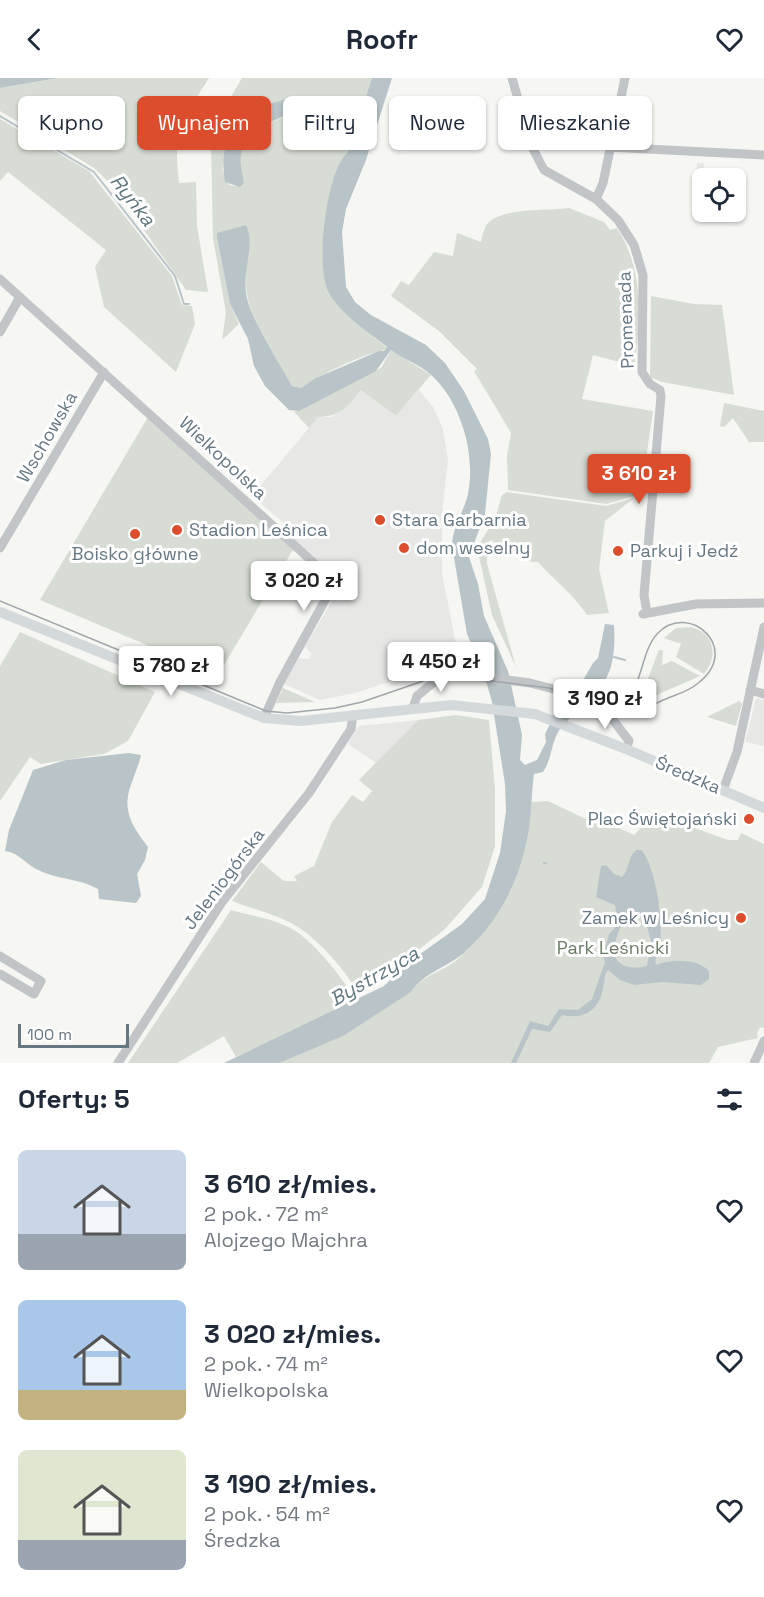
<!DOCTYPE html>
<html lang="pl">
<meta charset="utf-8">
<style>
body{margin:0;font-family:"Space Grotesk",sans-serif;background:#f6f6f7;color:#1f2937;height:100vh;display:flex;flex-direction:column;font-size:22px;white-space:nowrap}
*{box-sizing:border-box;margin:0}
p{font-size:20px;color:#747a83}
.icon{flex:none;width:33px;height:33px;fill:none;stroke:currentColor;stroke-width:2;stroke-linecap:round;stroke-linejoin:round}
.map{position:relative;height:985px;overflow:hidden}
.panel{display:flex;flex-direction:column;background:#fff;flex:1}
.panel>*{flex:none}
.guide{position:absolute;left:18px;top:18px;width:729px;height:54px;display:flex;gap:12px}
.buttons{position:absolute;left:692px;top:90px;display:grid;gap:12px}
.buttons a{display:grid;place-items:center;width:54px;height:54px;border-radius:9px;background:#fff;box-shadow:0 2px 4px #0004;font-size:30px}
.scale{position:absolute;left:18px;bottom:15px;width:111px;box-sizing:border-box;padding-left:6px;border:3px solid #667782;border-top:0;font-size:16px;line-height:21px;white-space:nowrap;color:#667782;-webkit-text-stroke:4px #fff;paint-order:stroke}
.price{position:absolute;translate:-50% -51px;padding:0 14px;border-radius:6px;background:#fff;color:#222;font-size:20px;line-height:39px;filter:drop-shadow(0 2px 3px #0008)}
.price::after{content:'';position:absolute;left:50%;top:36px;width:18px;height:14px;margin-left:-9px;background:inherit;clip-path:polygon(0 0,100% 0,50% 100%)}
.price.active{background:#dc4d2d;color:#fff}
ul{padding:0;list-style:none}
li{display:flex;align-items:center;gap:18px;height:150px;padding:0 18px}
li span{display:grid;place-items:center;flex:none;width:168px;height:120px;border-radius:9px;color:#555}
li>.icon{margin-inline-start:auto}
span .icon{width:72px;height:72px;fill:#fffc;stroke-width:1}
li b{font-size:26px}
h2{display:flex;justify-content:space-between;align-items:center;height:72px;padding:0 18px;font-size:26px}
.tag{padding:0 21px;border-radius:9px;background:#fff;box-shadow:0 2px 4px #0004;font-size:21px;line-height:54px}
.tag.active{background:#dc4d2d;color:#fff}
header{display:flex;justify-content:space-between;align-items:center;height:78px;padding:0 18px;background:#fff;font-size:27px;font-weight:600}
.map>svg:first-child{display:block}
.built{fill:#e7e7e6}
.green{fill:#d7ddd4;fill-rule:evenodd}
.water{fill:#b8c4c7;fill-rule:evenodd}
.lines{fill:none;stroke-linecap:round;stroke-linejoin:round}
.stream{stroke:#b8c4c7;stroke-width:2}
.minor{stroke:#c1c5c8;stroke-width:9}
.major{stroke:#d4d9dc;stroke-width:10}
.tram{stroke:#a0a7ab;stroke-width:1.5}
.poi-dot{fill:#dc4d2d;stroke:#fff;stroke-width:2}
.labels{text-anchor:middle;stroke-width:6;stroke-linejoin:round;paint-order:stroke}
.street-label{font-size:18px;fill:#667782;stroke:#fff}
.poi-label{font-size:18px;fill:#667782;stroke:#fff;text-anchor:start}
.park-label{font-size:18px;fill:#6a7a65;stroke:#fff}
.water-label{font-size:20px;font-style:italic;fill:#62787f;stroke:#fff}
</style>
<header><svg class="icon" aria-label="back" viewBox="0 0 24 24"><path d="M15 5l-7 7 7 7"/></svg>Roofr<svg class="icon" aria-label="heart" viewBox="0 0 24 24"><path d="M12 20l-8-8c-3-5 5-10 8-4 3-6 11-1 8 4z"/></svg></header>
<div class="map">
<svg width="764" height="985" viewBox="0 0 764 985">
<rect width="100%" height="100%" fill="#f6f6f3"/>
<path class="built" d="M697,85H704L702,126L693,123Z
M361,312L396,338L419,312L433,329L443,351L448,382L442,436V495L460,587L435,589L355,615L320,622L284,606L299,580L309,581L312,576L305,569L343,504L288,456L291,451L252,418L318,339H332L345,331Z
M756,620L764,622V668L745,664Z
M418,642L376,685L348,666L359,648Z"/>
<path class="green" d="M58,0H209C180,46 173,48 179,105L196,104L197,148L208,214L186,212L113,108L94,90L0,33V10Z
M242,0H372L347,75C327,93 316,195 330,217C345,240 367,252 387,270C383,274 377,274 370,276C347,284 322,296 301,310L292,308C270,269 232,221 250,174L217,160L230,226L239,246L222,262L226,235L213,160L211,63L216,44ZM304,24L303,32C281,40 249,49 241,74C238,84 240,96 236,108L229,107L222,92L230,59Z
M0,41L89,93L172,198L182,227L192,228L195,246L176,294L104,229L95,189L106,172L8,94L0,103Z
M569,130L604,144L610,152L617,150C643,189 642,244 634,288L593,277L582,321L653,333L641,416L606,426L508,412L507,378L511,355L474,293L477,291L439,253L391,218L401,203L409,207L434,174L453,178L457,155L481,164C482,158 484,151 487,146C501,129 549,133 569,130Z
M651,218L694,226L722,227L734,317L662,304L650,299Z
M391,272L431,297L396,338L361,312C346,330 342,338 318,339L309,350L294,334L381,290Z
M724,325L764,333V364H749L733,340L724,349L720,348Z
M148,339L294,470L218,597L40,522Z
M507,414L606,428L634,420L605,443L599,491L609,535L587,537C574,517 554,502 538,484H532L490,462L487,469V486L516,589L492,537L477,469L495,441L502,417Z
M691,549C714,554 719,579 704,596L676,579L681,566L664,560L676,550Z
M20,554L155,614L128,663L104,676L41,686L30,679L0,723V588Z
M659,572H663L662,587L672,583L700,598L643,623L641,619Z
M283,610L315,624L276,625Z
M739,623L742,626L736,648L707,639Z
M456,637L489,642L495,711V768L482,809L444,852L395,890L357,914C346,892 315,858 293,846C275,836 252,831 232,823L261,784L284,803H297L294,798L314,788L332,744L352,717L363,724L372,713L359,702L418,642Z
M548,723L594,745L619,750L634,757L652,738L671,742L668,749L689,748L728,762H738L741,755L764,766V950L760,949L757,955L758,960L718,969L709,985H279L411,914C423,896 444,894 459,880C508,835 525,788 531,724Z
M231,832C252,838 275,841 294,852C312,862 347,904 356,924L236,979L224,958L177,985H128Z"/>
<path class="water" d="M0,0H58L0,10Z
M372,0H392L366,82L346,131L342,154L346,209L355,224L371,237L426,267L445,285L464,313L488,361L491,376L485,436L469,479L478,506L484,538L508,593L522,657L520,682L525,687L537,682L546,664L545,656L555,636L563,637L593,585L598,580L605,546L614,547C616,583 611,604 583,629C575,637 567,641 560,651C551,664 552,681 543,694L534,696C531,716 532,736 528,756C520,801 500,842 466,873C449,889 424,894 411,914L343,958L279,985H224L384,908L409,884L462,846L485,821L500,775L506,733L505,706L492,624L482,589L467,556L452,468C452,449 464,434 468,416C476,376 461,323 430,296C419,286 403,281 391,272L376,293L299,333L289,332L265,308L254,288L248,261L230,226L217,160V155L246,147C256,169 242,191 246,215C250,241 279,284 292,308L301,310L316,300L379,273H384L387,269C366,252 345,240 330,217C314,192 326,94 347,75Z
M302,19L303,31C282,39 245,50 241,77C239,87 243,95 244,105L240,109L225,104C215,49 253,24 302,19Z
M129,675L141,677C139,687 135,694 132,704C121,731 131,747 148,769L145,782L137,796L141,818L136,825L99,821L98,811C79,800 57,802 36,791C25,785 19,775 5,773L9,752L33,692L66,682Z
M636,772H642C657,794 663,842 660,869C659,876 654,879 656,887C670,881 697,880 709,893V901L701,907L662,904L634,907L620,902L608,892C604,897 605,899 604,905C601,931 586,942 562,937L550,954L532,951L516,985H511L530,943L548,948L559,931L578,932L592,921L605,884L603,878L609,856L618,846L615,827L596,819L601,788L606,787L614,796L622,799C630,791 627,780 636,772ZM642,838L645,840L651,864L647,888C626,893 608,886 616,862C617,859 619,851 621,849C624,846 637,840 642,838Z"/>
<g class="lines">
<path class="stream" d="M0,38L94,94L175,198L184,226H189
M614,579L625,582
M544,785H546"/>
<path class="minor" d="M512,0L531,67L544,92L596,121L618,142L634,167L643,197L642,294L650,306L660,312L661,318L644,517L647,535
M609,69L764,77
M596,121L603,105L625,0
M0,201L335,504L280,604L264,640
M0,254L20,219
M0,470L104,294
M643,536L696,526L764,525
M750,612L764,616
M413,630L417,618L434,604L445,599L469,597L530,605L565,614L604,630L629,663L626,671
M723,712L737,674L764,549
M0,878L41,903L34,916L0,896
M118,985L222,824L309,715L351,651L353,637
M754,985L764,963"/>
<path class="major" d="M0,534L264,640L301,643L451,627L535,636L626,671L764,730"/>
<path class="tram" d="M0,523L266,633L287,635L335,630L362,624L429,601L452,598L549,610L614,635L625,637C640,634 654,626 668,620C678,616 689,613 697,606C744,571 688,522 657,556C642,573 643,601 629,619L613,628L597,625"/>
</g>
<g class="poi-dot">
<circle cx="380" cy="442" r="6"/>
<circle cx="177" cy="452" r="6"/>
<circle cx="135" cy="456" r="6"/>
<circle cx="404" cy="470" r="6"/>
<circle cx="618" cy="473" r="6"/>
<circle cx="749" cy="741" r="6"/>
<circle cx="741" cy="840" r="6"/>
</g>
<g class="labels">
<g class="street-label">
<text transform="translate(626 242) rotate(-92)" y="6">Promenada</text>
<text transform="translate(47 359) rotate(-60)" y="6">Wschowska</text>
<text transform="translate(223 380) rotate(43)" y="6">Wielkopolska</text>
<text transform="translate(688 697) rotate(23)" y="6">Średzka</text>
<text transform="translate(224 801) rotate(-53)" y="6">Jeleniogórska</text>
</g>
<g class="poi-label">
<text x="392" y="448">Stara Garbarnia</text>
<text x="189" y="458">Stadion Leśnica</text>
<text x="416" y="476">dom weselny</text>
<text x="630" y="479">Parkuj i Jedź</text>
<text x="135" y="482" text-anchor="middle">Boisko główne</text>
<text x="737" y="747" text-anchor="end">Plac Świętojański</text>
<text x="729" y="846" text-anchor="end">Zamek w Leśnicy</text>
</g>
<g class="park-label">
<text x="613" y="876">Park Leśnicki</text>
</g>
<g class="water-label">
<text transform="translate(133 122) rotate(52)" y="7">Ryńka</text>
<text transform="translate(374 898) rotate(-30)" y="7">Bystrzyca</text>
</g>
</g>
</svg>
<div class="buttons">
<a><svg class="icon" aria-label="locate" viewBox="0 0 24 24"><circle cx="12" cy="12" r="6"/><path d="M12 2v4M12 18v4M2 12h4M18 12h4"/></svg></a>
</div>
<div class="scale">100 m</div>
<b class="price active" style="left:639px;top:427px">3 610 zł</b>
<b class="price" style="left:304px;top:534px">3 020 zł</b>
<b class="price" style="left:441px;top:615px">4 450 zł</b>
<b class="price" style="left:171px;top:619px">5 780 zł</b>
<b class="price" style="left:605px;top:652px">3 190 zł</b>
<div class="guide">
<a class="tag">Kupno</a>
<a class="tag active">Wynajem</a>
<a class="tag">Filtry</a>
<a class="tag">Nowe</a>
<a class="tag">Mieszkanie</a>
</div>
</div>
<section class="panel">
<h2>Oferty: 5<svg class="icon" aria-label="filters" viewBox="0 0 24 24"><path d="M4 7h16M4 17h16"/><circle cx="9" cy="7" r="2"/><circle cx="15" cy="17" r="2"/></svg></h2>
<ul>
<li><span style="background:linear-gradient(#c9d6e8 70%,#9aa5b1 0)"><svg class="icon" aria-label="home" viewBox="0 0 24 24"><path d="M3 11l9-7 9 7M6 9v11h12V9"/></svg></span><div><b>3 610 zł/mies.</b><p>2 pok. · 72 m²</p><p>Alojzego Majchra</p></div><svg class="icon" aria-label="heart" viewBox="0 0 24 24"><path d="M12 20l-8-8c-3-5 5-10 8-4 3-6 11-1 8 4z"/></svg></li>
<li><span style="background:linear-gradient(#a9c7e8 75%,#c2b280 0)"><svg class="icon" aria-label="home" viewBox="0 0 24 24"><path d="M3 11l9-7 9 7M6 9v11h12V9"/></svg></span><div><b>3 020 zł/mies.</b><p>2 pok. · 74 m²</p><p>Wielkopolska</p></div><svg class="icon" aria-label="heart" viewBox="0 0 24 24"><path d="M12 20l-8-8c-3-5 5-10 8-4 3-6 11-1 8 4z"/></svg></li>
<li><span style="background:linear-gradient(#dfe7d0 75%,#9aa5b1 0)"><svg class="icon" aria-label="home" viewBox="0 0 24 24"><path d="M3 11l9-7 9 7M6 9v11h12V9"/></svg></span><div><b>3 190 zł/mies.</b><p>2 pok. · 54 m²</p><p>Średzka</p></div><svg class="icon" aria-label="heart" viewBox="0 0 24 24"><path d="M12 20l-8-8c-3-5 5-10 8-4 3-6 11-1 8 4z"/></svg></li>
</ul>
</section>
